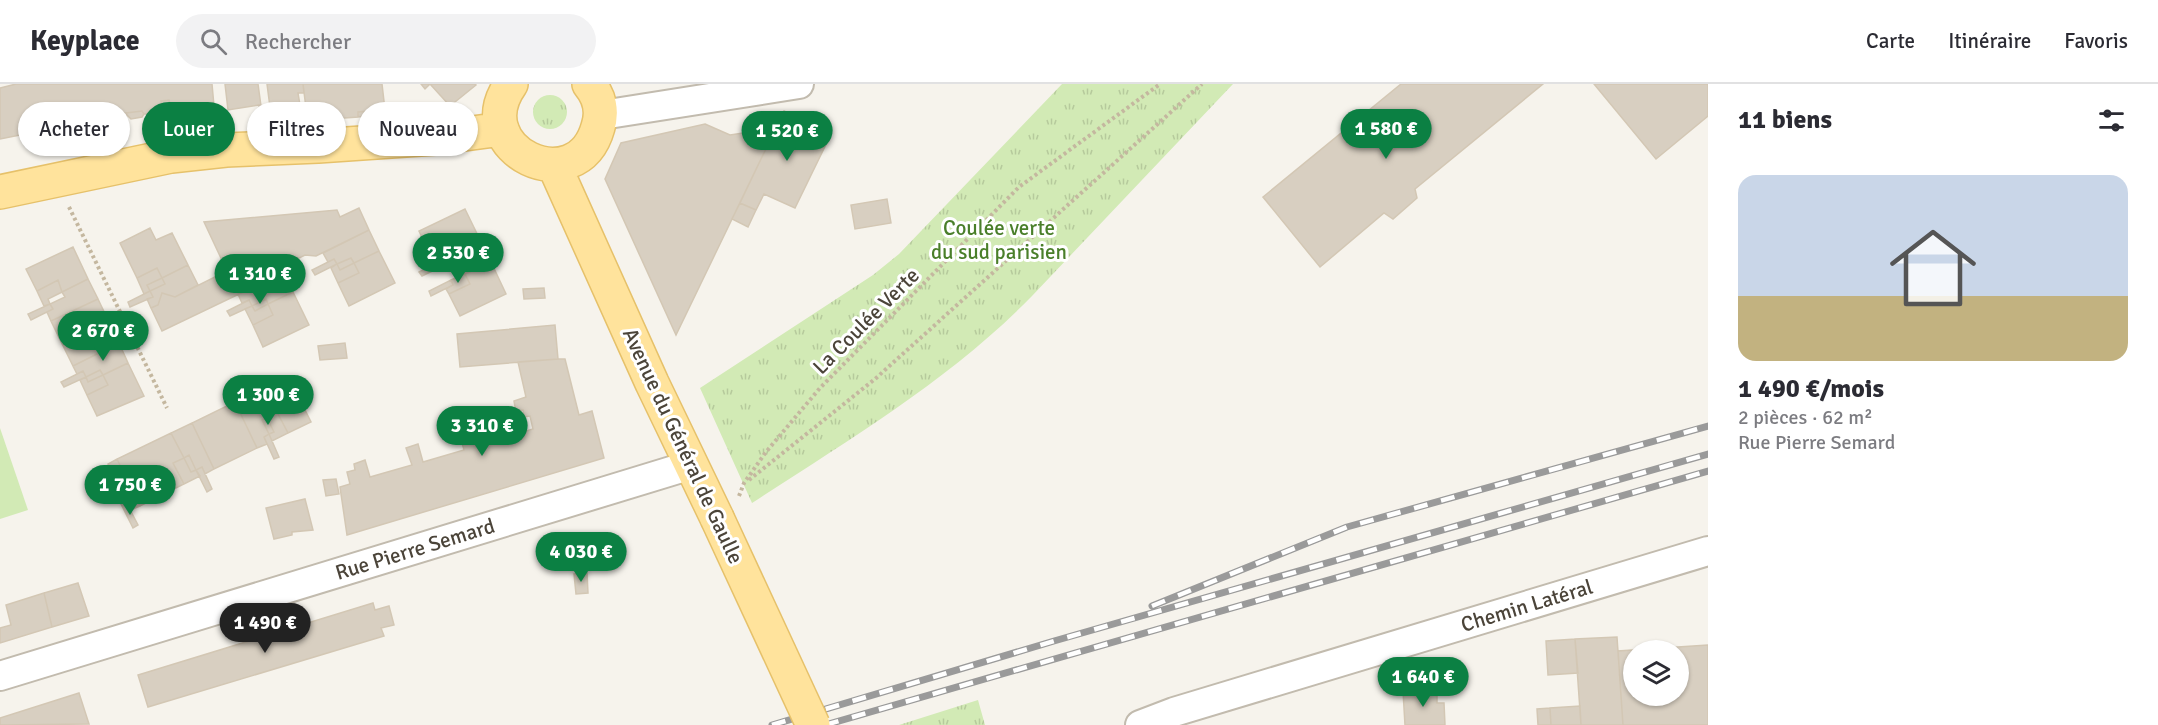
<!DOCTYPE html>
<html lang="fr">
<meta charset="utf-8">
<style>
body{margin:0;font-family:Signika,sans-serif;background:#f2f2f3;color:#2b2b33;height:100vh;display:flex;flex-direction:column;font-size:22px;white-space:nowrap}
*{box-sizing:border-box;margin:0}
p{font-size:20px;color:#7c7c81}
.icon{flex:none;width:33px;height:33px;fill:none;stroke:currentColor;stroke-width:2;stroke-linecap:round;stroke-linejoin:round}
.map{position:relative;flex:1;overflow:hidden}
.details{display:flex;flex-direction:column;background:#fff;width:450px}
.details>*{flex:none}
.top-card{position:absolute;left:18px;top:18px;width:570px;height:54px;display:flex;gap:12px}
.controls{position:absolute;left:1623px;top:556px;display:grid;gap:12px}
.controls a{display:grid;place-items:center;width:66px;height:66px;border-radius:50%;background:#fff;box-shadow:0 2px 4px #0004;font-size:30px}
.price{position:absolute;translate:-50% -51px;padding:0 14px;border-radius:21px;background:#0b8043;color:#fff;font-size:20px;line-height:39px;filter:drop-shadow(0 2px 3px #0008)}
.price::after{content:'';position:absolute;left:50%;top:36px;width:18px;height:14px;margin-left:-9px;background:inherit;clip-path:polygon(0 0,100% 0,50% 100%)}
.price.selected{background:#222;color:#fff}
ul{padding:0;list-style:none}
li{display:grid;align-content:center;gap:12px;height:318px;padding:0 30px}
li span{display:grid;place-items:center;height:186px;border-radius:18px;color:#555}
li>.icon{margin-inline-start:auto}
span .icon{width:108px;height:108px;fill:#fffc;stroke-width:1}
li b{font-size:26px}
h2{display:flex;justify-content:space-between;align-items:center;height:72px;padding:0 30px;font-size:26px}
.tag{padding:0 21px;border-radius:27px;background:#fff;box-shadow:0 2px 4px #0004;font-size:21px;line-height:54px}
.tag.selected{background:#0b8043;color:#fff}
header{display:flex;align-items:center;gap:36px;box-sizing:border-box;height:84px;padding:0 30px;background:#fff;border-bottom:2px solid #e1e1e2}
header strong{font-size:28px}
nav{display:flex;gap:33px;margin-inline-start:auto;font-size:21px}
.search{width:420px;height:54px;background:#f2f2f3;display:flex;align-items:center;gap:15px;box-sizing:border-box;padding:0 21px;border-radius:33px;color:#7c7c81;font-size:22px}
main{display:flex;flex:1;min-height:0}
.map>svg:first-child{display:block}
.grass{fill:url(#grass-tufts)}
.garden{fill:#d2eab5}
.building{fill:#d8cfc1;stroke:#d3c7b4;stroke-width:1.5;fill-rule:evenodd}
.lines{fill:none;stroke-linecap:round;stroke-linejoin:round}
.minor-casing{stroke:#c2bbae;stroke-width:32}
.major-casing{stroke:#e6c16a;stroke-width:36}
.path{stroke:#c4b79f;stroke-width:4;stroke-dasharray:3 3;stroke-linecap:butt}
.minor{stroke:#fff;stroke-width:28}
.major{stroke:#ffe39c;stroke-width:33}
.rail-casing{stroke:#9a9a9a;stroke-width:7}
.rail{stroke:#fff;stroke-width:4.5;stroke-dasharray:14;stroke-linecap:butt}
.major-bridge-casing{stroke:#e6c16a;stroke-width:36;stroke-linecap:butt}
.major-bridge{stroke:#ffe39c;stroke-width:33}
.labels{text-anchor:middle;stroke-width:6;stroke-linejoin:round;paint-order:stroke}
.park-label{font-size:21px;fill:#4a7f2a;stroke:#fff}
.street-label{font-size:21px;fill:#4b4439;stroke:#fff}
</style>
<header>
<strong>Keyplace</strong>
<div class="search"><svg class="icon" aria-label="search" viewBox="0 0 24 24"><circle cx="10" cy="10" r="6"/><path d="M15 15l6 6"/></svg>Rechercher</div>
<nav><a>Carte</a><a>Itinéraire</a><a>Favoris</a></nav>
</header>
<main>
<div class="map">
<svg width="1708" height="641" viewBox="0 0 1708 641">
<defs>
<pattern id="grass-tufts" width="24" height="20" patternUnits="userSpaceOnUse" patternTransform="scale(1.5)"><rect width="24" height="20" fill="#d2eab5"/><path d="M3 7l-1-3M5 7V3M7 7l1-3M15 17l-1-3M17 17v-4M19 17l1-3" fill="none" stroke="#b6ca9c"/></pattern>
</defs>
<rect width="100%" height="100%" fill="#f6f3ec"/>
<path class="grass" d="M1062,0H1233L1032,212C950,296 850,355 752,419L700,304L873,191L899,170Z
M533 28a17 17 0 1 1 34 0a17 17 0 1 1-34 0Z
M978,616L985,641H899Z"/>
<path class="garden" d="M0,344L28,426L0,435Z"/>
<path class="building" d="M16,0H212L214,22L191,23L189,27L177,28L170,20L169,16L161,17L162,22L156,30H144L142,27L117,30L95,35L93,38L81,41L72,30L65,32L66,38L61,45L49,48L45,46L0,55V4Z
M225,0H258L261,22H259V21L228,26Z
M267,0H303L304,9H298L301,27L271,31Z
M303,0H382L385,26L358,28V33L330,35V30L307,32Z
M421,0H475L476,1L450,22L430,0L425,5Z
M1401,0H1543L1415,105L1417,114L1393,135L1384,129L1320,183L1263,113Z
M1594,0H1708V32L1656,75Z
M169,16L170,20L177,28L174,31L160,33L156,30L162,22L161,17Z
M206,22V25L202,28L193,30L189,27L191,23Z
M381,26V31L358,33V28Z
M142,27L144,30L142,33L131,35L127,31L126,29Z
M784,27L831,50L795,124L764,110L756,126L740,119Z
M72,30L81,41L78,45L65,49L61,45L66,38L65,32Z
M330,30V35L308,37L307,32Z
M109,31L107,38L98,41L93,38L95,35Z
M705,40L730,51L776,44L676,251L605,95L621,59Z
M45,46L49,48L47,52L36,55L32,52V49Z
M887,115L891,139L855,145L851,121Z
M740,119L756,126L748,143L732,135Z
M359,124L369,146L316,172L305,171L297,175L291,185L162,247L151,224L158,221L162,209L175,213L227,187L204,138L337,126L340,133Z
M465,125L481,158L455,170L450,160L430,170L419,147Z
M150,144L156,156L172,149L188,181L162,194L157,184L137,194L120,159Z
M369,146L379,167L354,179L351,174L337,180L334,175L328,178L323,169Z
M481,158L491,178L465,190L455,170Z
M450,160L455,170L435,180L430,170Z
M73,163L88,195L62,208L58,196L37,207L26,185Z
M379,167L395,199L349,222L338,199L359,189L354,179Z
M351,174L354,179L340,186L337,180Z
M334,175L337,180L315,191L312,186Z
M441,177L443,182L422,192L419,188Z
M491,178L506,210L460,232L449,210L470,200L465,190Z
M354,179L359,189L338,199L331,184L337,180L340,186Z
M188,181L198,201L175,213L162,209L158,221L151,224L147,215L153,213L150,207L165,200L162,194Z
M157,184L162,194L147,201L150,207L144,210L137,194Z
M284,188L293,208L268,220L266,215L252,222L249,216L242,219L238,210Z
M465,190L470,200L449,210L446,205L453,201L451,196Z
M162,194L165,200L150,207L147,201Z
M88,195L98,215L51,237L47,228L53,225L50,220L65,213L62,208Z
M58,196L62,208L48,215L50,220L44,222L37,207Z
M451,196L453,201L431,212L429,207Z
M544,204L545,214L524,215L523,205Z
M150,207L153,213L130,223L128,218Z
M293,208L309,241L263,263L253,241L273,231L268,220Z
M98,215L119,259L73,282L51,237Z
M266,215L268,220L255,227L252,222Z
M249,216L252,222L230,232L227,227Z
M50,220L53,225L31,236L28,230Z
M268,220L273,231L253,241L245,225L252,222L255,227Z
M555,241L558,275L460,283L457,250Z
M119,259L128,279L103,291L100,286L86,293L83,287L77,290L73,282Z
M345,259L347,274L320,276L318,262Z
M558,275H565L579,331L592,327L604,374L347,451L340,403L350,400L347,388L355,386L354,380L365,376L370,393L412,381L406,364L418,360L423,378L464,366L459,348L471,344L476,362L533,345L530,332L524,333L523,326L516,328L514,317L526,313L518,278Z
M128,279L144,312L97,332L87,311L108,301L103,291Z
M100,286L103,291L88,298L86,293Z
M83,287L86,293L64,303L61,298Z
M103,291L108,301L87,311L80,296L86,293L88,298Z
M288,292L311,338L288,349L277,328L267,334L254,308Z
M254,308L267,334L262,336L269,350L264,353L267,360L257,364L235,318Z
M235,318L257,364L214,385L192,339Z
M277,328L288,349L272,357L269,350L274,348L267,334Z
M267,334L274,348L269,350L262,336Z
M192,339L214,385L205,390L202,383L196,386L189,371L184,374L171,349Z
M171,349L184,374L173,379L184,400L140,422L117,375Z
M269,350L279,373L274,375L264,353Z
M189,371L196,386L191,388L184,374Z
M184,374L191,388L196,386L200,392L184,400L173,379Z
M117,375L140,422L130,426L127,420L122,422L112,402L117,399L108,380Z
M202,383L212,405L207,408L196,386Z
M336,395L339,410L326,412L323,396Z
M305,415L313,446L292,448V451L274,455L266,424Z
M127,420L138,441L133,444L122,422Z
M587,489L588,509L576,510L574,490Z
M78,499L89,532L52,543L44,509Z
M44,509L52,543L0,559V544L11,541L6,521Z
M373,519L375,526L389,522L394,541L381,544L384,552L148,623L138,591Z
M1617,553L1623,641H1581L1575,555Z
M1575,555L1578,589L1548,591L1546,557Z
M1708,561V641H1623L1618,567ZM1634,567H1678V612H1634Z
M1437,606V619H1444L1445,641H1405L1403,607Z
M79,609L89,640L0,641V634Z
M1580,622L1581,641H1551L1550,624Z
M1550,624L1551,641H1538L1537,625Z"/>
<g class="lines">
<g class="minor-casing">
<g id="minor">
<path d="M602,31L799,0"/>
<path id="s1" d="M0,592L691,381"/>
<path id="s2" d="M1140,641L1174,628L1708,467"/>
</g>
</g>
<g class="major-casing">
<path id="major" d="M511,0C464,66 577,119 598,43C603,28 600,13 589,0
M554,81L652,299L717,434
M0,108L171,72L226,66L318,62L435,54L502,45"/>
</g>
<path class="path" d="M69,123L167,324
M749,396L875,295L1202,0
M739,412L744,399L766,368L820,304L1019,103L1160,0"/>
<use href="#minor" class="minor"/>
<use href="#major" class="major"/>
<g class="rail-casing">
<path id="rail" d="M1152,522L1347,443L1708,342
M772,641L1054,557L1708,370
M825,641L1708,387"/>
</g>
<use href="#rail" class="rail"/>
<g class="major-bridge-casing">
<path id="major-bridge" d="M717,434L813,641"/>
</g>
<use href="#major-bridge" class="major-bridge"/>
</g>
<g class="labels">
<g class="park-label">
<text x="999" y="151">Coulée verte<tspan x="999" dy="24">du sud parisien</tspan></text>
</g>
<g class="street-label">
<text transform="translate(866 237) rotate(-45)" y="7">La Coulée Verte</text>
<text transform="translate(683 362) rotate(65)" y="7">Avenue du Général de Gaulle</text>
<text dy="7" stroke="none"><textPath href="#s1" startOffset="434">Rue Pierre Semard</textPath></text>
<text dy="7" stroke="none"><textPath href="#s2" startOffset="405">Chemin Latéral</textPath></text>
</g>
</g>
</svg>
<div class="controls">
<a><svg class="icon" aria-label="layers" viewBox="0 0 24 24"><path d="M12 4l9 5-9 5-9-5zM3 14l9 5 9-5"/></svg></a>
</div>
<b class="price" style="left:1386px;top:76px">1 580 €</b>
<b class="price" style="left:787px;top:78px">1 520 €</b>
<b class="price" style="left:458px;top:200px">2 530 €</b>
<b class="price" style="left:260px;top:221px">1 310 €</b>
<b class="price" style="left:103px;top:278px">2 670 €</b>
<b class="price" style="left:268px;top:342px">1 300 €</b>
<b class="price" style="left:482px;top:373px">3 310 €</b>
<b class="price" style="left:130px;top:432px">1 750 €</b>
<b class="price" style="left:581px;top:499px">4 030 €</b>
<b class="price selected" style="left:265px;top:570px">1 490 €</b>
<b class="price" style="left:1423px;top:624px">1 640 €</b>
<div class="top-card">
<a class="tag">Acheter</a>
<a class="tag selected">Louer</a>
<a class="tag">Filtres</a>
<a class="tag">Nouveau</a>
</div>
</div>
<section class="details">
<h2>11 biens<svg class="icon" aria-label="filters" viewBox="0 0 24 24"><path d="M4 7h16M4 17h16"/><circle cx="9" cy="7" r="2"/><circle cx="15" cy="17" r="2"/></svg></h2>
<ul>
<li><span style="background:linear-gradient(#c9d6e8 65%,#c2b280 0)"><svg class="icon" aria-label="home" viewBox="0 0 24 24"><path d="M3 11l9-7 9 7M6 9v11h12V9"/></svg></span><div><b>1 490 €/mois</b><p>2 pièces · 62 m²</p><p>Rue Pierre Semard</p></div></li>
</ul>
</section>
</main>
